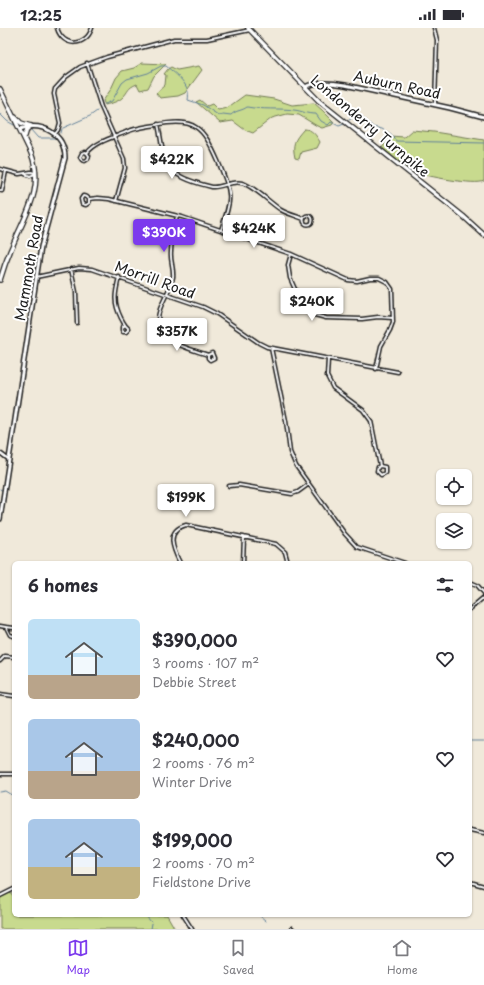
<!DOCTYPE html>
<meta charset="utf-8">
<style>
body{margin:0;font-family:"Playpen Sans",sans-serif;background:#f2f2f3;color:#2b2b33;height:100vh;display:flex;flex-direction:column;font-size:15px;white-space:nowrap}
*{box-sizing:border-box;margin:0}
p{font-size:13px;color:#7c7c81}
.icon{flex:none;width:22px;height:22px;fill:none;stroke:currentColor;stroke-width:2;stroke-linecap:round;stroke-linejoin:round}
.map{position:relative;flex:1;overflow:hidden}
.drawer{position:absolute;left:12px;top:533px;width:460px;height:356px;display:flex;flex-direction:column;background:#fff;border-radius:6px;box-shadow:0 1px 3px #0004}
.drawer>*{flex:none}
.fabs{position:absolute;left:436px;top:441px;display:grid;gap:8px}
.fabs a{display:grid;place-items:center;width:36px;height:36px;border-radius:6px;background:#fff;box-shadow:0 1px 3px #0004;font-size:20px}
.price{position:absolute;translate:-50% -34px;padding:0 9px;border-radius:4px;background:#fff;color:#222;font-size:13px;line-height:26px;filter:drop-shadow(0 1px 2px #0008)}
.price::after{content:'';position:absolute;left:50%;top:24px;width:12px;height:9px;margin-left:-6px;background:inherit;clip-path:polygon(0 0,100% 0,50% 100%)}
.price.active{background:#7c3aed;color:#fff}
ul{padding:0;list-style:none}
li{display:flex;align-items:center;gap:12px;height:100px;padding:0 16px}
li span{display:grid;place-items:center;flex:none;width:112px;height:80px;border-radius:6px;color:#555}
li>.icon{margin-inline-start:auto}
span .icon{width:48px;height:48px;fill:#fffc;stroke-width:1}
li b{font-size:17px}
h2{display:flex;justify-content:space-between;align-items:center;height:48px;padding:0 16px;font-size:17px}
.status{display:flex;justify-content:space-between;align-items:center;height:28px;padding:0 20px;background:#fff;direction:ltr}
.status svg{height:11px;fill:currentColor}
.tabs{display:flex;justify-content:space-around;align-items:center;height:56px;border-top:1px solid #e1e1e2;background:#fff;font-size:11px;color:#7c7c81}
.tabs a{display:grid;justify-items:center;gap:2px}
.tabs .active{color:#7c3aed}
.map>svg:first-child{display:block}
.green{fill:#c8da8e;stroke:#727b55}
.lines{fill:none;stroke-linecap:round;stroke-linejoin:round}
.stream{stroke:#62819a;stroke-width:1}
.street-casing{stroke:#1c1c1c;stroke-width:5}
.secondary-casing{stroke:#1c1c1c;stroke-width:6}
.primary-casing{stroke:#1c1c1c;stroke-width:6}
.street{stroke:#fff;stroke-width:2}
.secondary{stroke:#fff;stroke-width:3}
.primary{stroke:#fff;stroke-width:3.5}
.labels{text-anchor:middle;stroke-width:4;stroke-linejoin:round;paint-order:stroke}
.street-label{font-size:14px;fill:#1c1c1c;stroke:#fff}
</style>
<div class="status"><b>12:25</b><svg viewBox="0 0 49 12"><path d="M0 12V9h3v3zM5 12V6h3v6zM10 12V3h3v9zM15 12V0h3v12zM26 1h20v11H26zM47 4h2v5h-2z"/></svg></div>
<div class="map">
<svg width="484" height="901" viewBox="0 0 484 901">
<rect width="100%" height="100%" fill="#f0e9da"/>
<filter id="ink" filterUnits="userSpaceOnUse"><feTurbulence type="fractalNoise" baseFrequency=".025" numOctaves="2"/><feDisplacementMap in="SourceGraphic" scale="8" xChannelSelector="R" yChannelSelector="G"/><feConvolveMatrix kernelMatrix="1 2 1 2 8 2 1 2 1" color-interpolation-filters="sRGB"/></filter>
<g filter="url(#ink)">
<path class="green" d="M142,35L166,36L154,48L148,60L140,62L137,56C127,60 129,63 123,69C118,74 112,75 105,77L103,73L111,61L116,50L122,43L134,40Z
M199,38L202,42L185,65L178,68L160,70L156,65L165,57L166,47L164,46L168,41L171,39L177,42Z
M245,67L274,71L292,77L314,75L322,82L334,94L332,97L322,100L317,98L299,87L287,86L272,90L253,105L245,102L233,93L220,95L196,74L200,72L207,78L212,76L218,82L227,80Z
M304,101C312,101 316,107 320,114L317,120L301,124L299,131L295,130C292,116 294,112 304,101Z
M412,102L434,104L484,112V153C476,158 425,148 415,144C402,138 393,128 382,120L390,108L404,109Z
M9,865L12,866L14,869V887H167L175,901H0V869Z"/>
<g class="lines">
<path class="stream" d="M105,76L112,73L122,55L127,51L148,45L161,38H166C177,47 191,57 188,72L203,77L218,87L223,86L231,87C236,82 242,83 247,79C263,82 278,80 294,82C303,83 305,86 316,86L321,93L328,97L331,94L339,98L344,96
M0,86L7,93L14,97
M349,92L357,87L365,91L373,99L382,101L391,106L396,113L484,115
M63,100L90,88L97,83
M30,101L38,110H55
M61,105L62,101
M0,461L3,463
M470,713H484
M0,764L6,763L14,768
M145,887L152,895L151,901
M259,887L266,893"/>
<g class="street-casing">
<path id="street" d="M57,0C63,20 86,19 92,0
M434,0L437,12L435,76
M87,35L101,79L124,131L125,140L116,173
M158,96C161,108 162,130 169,139C176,150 200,156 212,159C222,160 232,152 242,155C254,158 270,175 281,182C288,186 296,188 304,191
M55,106L58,102L60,95L54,66L55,61L66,49L80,39L107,29L174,11H207L250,2
M87,125L85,124L82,125L80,129L82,132L85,133L88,131L89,128L87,125C96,114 111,110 124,105C134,100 145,99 156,97C195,89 203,99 218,133C232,167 233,167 221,202
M0,141L19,146L31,144L35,145
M25,146L30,148L35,146
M0,162L2,163L6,143
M89,171L87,169L83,168L81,171L82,176L86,177L89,175V171L98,170L109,171L182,189L291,226L348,252L357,253L370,250H379L387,254L392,261L393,294L390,302L381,318L376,341
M303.5 192a4.5 4.5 0 1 1 9 0a4.5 4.5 0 1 1-9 0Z
M177,188C175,199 171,212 171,224C170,233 174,240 173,249C171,260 164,270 160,281C149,313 185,319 208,327V330L210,332L214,330L212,325L208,327
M291,226L288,237L290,250L302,277L311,286L326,290L362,291L378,289L393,290
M71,241L76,264L77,295
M36,249L79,240L92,241L203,279L217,286L259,315L267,319L398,344
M119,249C115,266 113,274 121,290C124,295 124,297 128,300V302L126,304H123L122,302V299L124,298
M271,320L286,393L290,424L296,438L345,506L357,519L405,535
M328,331L327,348L333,360L363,382L371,393L380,438L378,439L377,443L381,447L385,445V439L380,438
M0,425L8,431
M229,458L239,457L292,466L298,464L309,456
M180,535C173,521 165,503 186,497L276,516L285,524L288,535
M243,535L244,509
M470,554L477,557L484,565
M470,581L484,569
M0,598L6,599
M14,600L6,599L10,607L14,608
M0,633L5,628L14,629
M0,666L14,668
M0,746H14
M470,802L484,805
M470,854L484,858
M0,868L14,861
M183,887L192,901
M292,900L293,901"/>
</g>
<g class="secondary-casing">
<path id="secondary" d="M305,59C316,53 333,55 345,57L450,80L484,89
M0,491L41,219L65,130C65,106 42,93 20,101"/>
</g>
<g class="primary-casing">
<path id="primary" d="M248,0L319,73L463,188L484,207
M0,61L31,125C44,157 28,183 15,212C9,225 4,238 0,252
M15,89L21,95L31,98
M25,108L27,101L31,98"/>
</g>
<use href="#street" class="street"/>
<use href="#secondary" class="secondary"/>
<use href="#primary" class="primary"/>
</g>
</g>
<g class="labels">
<g class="street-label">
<text transform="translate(397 57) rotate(12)" y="5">Auburn Road</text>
<text transform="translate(370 98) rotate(40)" y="5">Londonderry Turnpike</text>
<text transform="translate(29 240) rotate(-80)" y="5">Mammoth Road</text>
<text transform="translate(155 252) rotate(20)" y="5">Morrill Road</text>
</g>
</g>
</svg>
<div class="fabs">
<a><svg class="icon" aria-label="locate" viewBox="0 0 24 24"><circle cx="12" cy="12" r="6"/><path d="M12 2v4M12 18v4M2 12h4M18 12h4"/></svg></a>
<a><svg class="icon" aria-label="layers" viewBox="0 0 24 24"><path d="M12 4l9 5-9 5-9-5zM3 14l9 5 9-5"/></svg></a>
</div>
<b class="price" style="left:172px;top:152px">$422K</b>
<b class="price" style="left:254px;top:221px">$424K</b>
<b class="price active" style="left:164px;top:225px">$390K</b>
<b class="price" style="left:312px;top:294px">$240K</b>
<b class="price" style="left:177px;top:324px">$357K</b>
<b class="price" style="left:186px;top:490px">$199K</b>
<section class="drawer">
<h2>6 homes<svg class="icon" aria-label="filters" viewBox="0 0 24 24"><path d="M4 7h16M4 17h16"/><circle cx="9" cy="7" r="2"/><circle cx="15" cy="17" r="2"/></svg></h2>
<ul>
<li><span style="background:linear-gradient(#bfe0f5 70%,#b9a48a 0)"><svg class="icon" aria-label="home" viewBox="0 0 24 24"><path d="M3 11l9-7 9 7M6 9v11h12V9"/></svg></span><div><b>$390,000</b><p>3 rooms · 107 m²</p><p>Debbie Street</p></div><svg class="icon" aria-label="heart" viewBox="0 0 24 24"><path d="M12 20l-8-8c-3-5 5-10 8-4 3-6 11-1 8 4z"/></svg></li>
<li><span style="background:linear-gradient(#a9c7e8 65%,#b9a48a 0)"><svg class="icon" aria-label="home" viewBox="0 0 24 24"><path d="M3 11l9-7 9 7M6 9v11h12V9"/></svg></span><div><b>$240,000</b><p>2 rooms · 76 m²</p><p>Winter Drive</p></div><svg class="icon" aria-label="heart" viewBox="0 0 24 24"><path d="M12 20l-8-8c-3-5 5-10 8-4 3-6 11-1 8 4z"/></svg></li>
<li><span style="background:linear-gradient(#a9c7e8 60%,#c2b280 0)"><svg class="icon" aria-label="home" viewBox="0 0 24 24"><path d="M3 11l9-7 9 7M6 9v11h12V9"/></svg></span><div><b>$199,000</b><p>2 rooms · 70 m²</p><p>Fieldstone Drive</p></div><svg class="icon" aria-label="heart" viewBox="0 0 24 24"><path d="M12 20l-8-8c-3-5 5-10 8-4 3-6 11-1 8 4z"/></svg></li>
</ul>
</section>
</div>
<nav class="tabs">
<a class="active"><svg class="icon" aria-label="map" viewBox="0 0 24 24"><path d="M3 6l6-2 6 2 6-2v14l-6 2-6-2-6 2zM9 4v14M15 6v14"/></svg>Map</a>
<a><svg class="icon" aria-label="saved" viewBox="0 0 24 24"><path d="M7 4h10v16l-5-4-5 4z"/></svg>Saved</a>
<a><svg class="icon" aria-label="home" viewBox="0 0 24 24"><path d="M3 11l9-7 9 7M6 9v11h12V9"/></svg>Home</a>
</nav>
